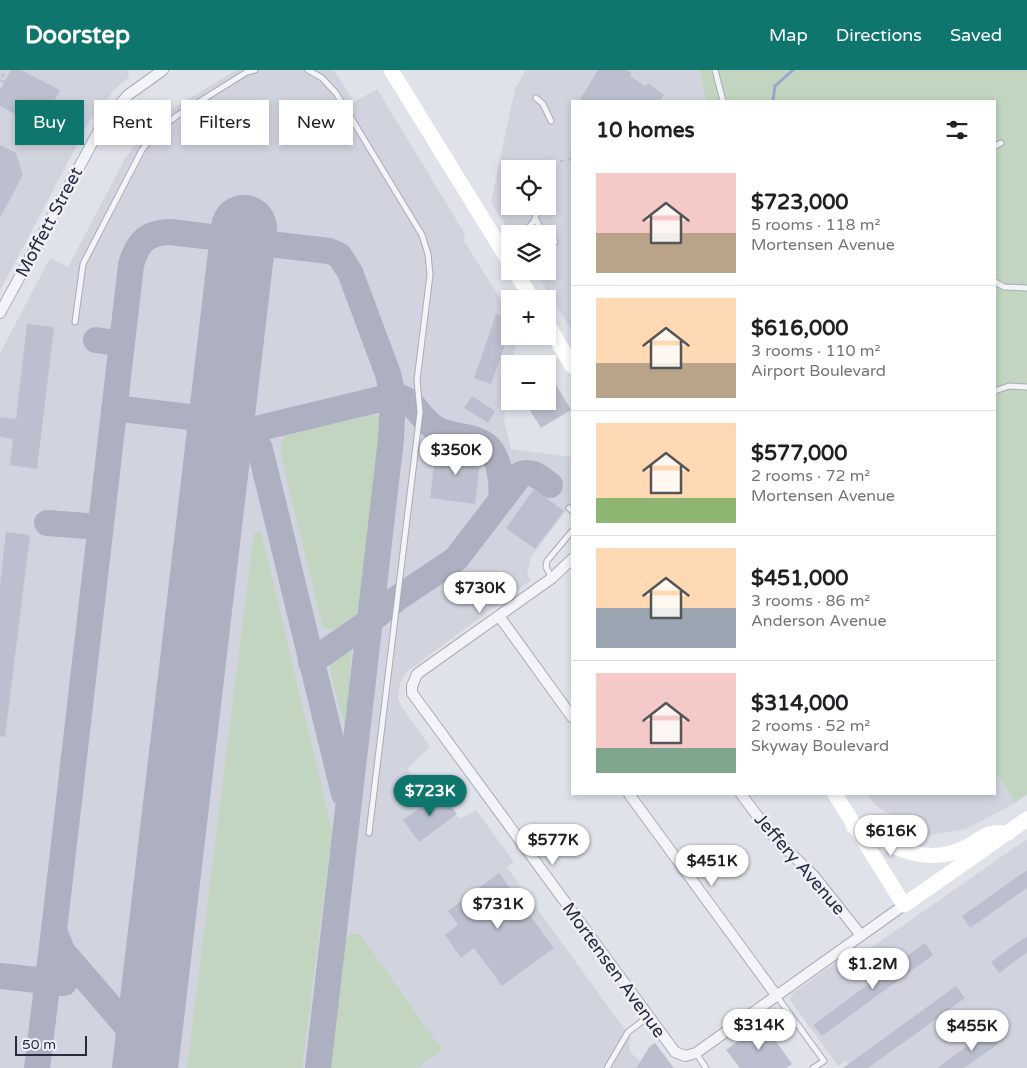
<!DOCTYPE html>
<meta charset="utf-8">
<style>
body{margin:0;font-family:"Varela Round",sans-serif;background:#f2f2f2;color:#202124;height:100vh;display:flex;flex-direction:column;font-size:19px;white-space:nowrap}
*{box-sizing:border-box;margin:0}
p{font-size:16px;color:#757577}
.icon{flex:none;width:28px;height:28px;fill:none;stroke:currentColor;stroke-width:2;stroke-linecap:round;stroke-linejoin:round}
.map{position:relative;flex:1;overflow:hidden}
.sheet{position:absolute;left:571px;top:30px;width:425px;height:695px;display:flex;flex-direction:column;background:#fff;border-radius:0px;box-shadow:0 2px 8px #0003}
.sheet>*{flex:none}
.hud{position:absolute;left:15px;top:30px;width:475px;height:45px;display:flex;gap:10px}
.buttons{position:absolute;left:501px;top:90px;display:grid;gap:10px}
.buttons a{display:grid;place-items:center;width:55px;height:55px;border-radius:0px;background:#fff;box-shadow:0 2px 8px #0003;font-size:25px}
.scale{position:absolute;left:15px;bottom:12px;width:72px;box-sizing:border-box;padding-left:5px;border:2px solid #272c43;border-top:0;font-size:14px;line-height:18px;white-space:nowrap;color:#272c43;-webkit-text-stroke:4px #eff1f7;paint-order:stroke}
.price{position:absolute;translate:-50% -42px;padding:0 11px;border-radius:18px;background:#fff;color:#222;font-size:16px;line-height:32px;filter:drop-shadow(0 1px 2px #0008)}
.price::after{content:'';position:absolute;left:50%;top:30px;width:15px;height:11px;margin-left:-8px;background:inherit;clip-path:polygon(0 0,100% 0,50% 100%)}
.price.on{background:#0f766e;color:#fff}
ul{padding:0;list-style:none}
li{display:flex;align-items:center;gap:15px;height:125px;padding:0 25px}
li+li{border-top:1px solid #e0e0e0}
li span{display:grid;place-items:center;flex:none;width:140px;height:100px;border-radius:0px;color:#555}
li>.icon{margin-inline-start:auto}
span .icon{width:60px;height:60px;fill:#fffc;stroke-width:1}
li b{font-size:21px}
h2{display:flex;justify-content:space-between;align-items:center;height:60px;padding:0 25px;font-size:21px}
.chip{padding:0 18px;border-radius:0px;background:#fff;box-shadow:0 2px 8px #0003;font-size:18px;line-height:45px}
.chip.on{background:#0f766e;color:#fff}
header{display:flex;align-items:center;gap:30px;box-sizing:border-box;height:70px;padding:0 25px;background:#0f766e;color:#fff}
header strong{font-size:24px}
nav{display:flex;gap:28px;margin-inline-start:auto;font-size:18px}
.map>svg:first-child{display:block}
.built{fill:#d1d4df;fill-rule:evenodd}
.green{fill:#c1d5c0}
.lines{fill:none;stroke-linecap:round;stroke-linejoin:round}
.stream{stroke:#97a8ce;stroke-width:3}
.taxiway{stroke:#acb0c0;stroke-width:26}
.runway{stroke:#acb0c0;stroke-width:66}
.building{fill:#bcc0ce}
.lane-casing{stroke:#a8abb8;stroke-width:7}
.street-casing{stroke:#a8abb8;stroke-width:12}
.path{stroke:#bec0c9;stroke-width:2;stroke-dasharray:4 4;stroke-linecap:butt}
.lane{stroke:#f3f4f8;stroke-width:5}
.street{stroke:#f3f4f8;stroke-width:10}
.secondary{stroke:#fff;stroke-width:15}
.labels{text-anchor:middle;stroke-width:5;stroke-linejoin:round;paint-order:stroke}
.street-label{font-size:18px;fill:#272c43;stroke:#eff1f7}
</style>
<header>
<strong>Doorstep</strong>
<nav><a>Map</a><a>Directions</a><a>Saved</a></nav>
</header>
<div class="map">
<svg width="1027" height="998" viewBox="0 0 1027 998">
<rect width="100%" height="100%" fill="#e0e2ea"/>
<path class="built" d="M0,0H128L129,7L114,20L89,52L0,221Z
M236,0H334L354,32L377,19L465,164L464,171L510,244V266H520L510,292L504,350L511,379L572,387V433L531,487L527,505L531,510L408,601L400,613L398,627L401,636L430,677L407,699L445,751L455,744L460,749L476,740L514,792L507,797L631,968L629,973L630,982L640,991L636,998H0V283L50,188L68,197L126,87L144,63L174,38Z
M526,0H700L706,31H572V261L535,201H548V164H511L491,132L515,19ZM510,99H548V136H510Z
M995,701L1015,733L966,759L925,766L875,735L867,724H995Z
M1027,769V998H851L846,991L838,996L790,930L792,924L850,882H865Z"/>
<path class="green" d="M700,0H1027V724L1015,733L995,701V31H706Z
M371,345H378L382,355L358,545L334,559L323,558L280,381L284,366Z
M261,461L332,761L302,998H187L254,463Z
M352,577L346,659L331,605V594Z
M350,864H360L442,980L416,998H329L344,871Z"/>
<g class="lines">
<path class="stream" d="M773,31L775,16L793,0"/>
<path class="taxiway" d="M96,270L122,274
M114,338L239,353L251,360L260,379L344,724
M251,360L393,326C415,327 418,348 435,358C448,367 469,364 483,373C500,383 503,414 501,430
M47,453L100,457
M311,592L369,552L396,529L456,489L521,404C533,400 540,408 550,415
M0,906L64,913
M37,998L54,860
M163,998L62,881L54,860L131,195C137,173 147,162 170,162L329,181L339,185L350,202L388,304L393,326L391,369L318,998"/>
<path class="runway" d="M145,998L244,158"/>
</g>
<path class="building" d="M11,0H21L60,20L40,57L0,36V20Z
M598,0H626L632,3L630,6L645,16L648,13L664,25L660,31H579Z
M0,75L16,83L23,105L0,148Z
M496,244L510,249V261L491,314L474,308Z
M27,254L54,257L37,399L10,395L13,369L0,367V347L16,349Z
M548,301L571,340L541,358L524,331H548Z
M472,326L495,341L488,353L464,338Z
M436,378L481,384L475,434L430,428Z
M534,419L564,441L535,479L506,458Z
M6,462L30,465L5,667L0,666V515Z
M441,723L457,744L419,772L403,750Z
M1027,800V818L970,858L962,846Z
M499,803L554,878L502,916L474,878L461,888L445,865L458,855L448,841Z
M1027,866V882L999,903L991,892Z
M925,873L933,885L822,966L813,955Z
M956,916L965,928L868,998H843Z
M763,953L792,994L786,998H740L726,980Z
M989,960L998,974L964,998H937Z
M655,973L674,998H636L650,976Z"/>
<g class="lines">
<g class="lane-casing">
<path id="lane" d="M308,0L322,8L336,23L422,165L428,184L430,205L417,310L420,342L369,763
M715,0L723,31
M536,28L543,34L551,51
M995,76L1001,73
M535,148L544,164
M524,164L534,151L537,142
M548,168L555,172
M995,212L1004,217L1027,218
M75,252L83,194L142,80L157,61L178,45L247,2L255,0
M995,321L1009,316L1027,317
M569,438L572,441
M552,508L546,497L547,491L572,461
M776,925L824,991L813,998
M696,983L706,998
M607,998L628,962L648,947"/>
</g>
<g class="street-casing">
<path id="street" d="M0,243L103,53L128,25L163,0
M572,489L552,508L417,604L412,616V623L675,982L685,986L696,983L904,835
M499,546L572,647
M629,724L776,925
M741,724L771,764L814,806L860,864"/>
</g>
<path class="path" d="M4,12L0,10L6,0
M544,94L572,89"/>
<use href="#lane" class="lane"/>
<use href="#street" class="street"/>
<path class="secondary" d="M391,0L510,193
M515,201L532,229
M548,255L572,296
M835,724L904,835L1027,749
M853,756C890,774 924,799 966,777C986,767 984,761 1008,763"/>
</g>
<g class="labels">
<g class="street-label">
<text transform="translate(49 152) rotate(-62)" y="6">Moffett Street</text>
<text transform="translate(800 794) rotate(49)" y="6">Jeffery Avenue</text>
<text transform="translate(614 900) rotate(54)" y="6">Mortensen Avenue</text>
</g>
</g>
</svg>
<div class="buttons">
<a><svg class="icon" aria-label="locate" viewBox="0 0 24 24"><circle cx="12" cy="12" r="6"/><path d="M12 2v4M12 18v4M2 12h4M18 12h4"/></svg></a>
<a><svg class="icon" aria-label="layers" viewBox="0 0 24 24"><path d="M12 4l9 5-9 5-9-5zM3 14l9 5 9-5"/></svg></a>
<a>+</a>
<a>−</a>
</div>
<div class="scale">50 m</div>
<b class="price" style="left:456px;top:406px">$350K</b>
<b class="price" style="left:480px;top:544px">$730K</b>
<b class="price on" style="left:430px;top:747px">$723K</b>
<b class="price" style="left:891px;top:787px">$616K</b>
<b class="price" style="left:553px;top:796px">$577K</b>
<b class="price" style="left:712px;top:817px">$451K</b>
<b class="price" style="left:498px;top:860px">$731K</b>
<b class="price" style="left:873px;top:920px">$1.2M</b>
<b class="price" style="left:759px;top:981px">$314K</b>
<b class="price" style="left:972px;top:982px">$455K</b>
<div class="hud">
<a class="chip on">Buy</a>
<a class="chip">Rent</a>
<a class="chip">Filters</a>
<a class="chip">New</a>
</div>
<section class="sheet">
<h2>10 homes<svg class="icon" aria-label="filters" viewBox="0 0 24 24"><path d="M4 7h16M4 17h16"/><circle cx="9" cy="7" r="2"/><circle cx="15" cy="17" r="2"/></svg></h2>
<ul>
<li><span style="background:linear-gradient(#f6c9c9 60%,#b9a48a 0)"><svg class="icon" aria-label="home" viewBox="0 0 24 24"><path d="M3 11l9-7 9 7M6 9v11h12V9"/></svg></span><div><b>$723,000</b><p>5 rooms · 118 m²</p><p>Mortensen Avenue</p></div></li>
<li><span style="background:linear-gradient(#ffd9b3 65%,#b9a48a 0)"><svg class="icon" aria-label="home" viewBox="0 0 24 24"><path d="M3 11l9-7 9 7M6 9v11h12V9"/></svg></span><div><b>$616,000</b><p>3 rooms · 110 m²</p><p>Airport Boulevard</p></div></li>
<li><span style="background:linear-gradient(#ffd9b3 75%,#8fb573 0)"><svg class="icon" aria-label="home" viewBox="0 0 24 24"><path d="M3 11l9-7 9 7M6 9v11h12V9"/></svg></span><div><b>$577,000</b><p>2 rooms · 72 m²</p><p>Mortensen Avenue</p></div></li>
<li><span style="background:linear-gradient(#ffd9b3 60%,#9aa5b1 0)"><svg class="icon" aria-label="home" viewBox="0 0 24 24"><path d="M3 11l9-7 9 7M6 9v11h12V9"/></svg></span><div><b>$451,000</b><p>3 rooms · 86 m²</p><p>Anderson Avenue</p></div></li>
<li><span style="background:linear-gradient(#f6c9c9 75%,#7fa58c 0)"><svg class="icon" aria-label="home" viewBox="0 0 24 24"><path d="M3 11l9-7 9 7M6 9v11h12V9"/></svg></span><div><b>$314,000</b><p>2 rooms · 52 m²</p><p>Skyway Boulevard</p></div></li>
</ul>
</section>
</div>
